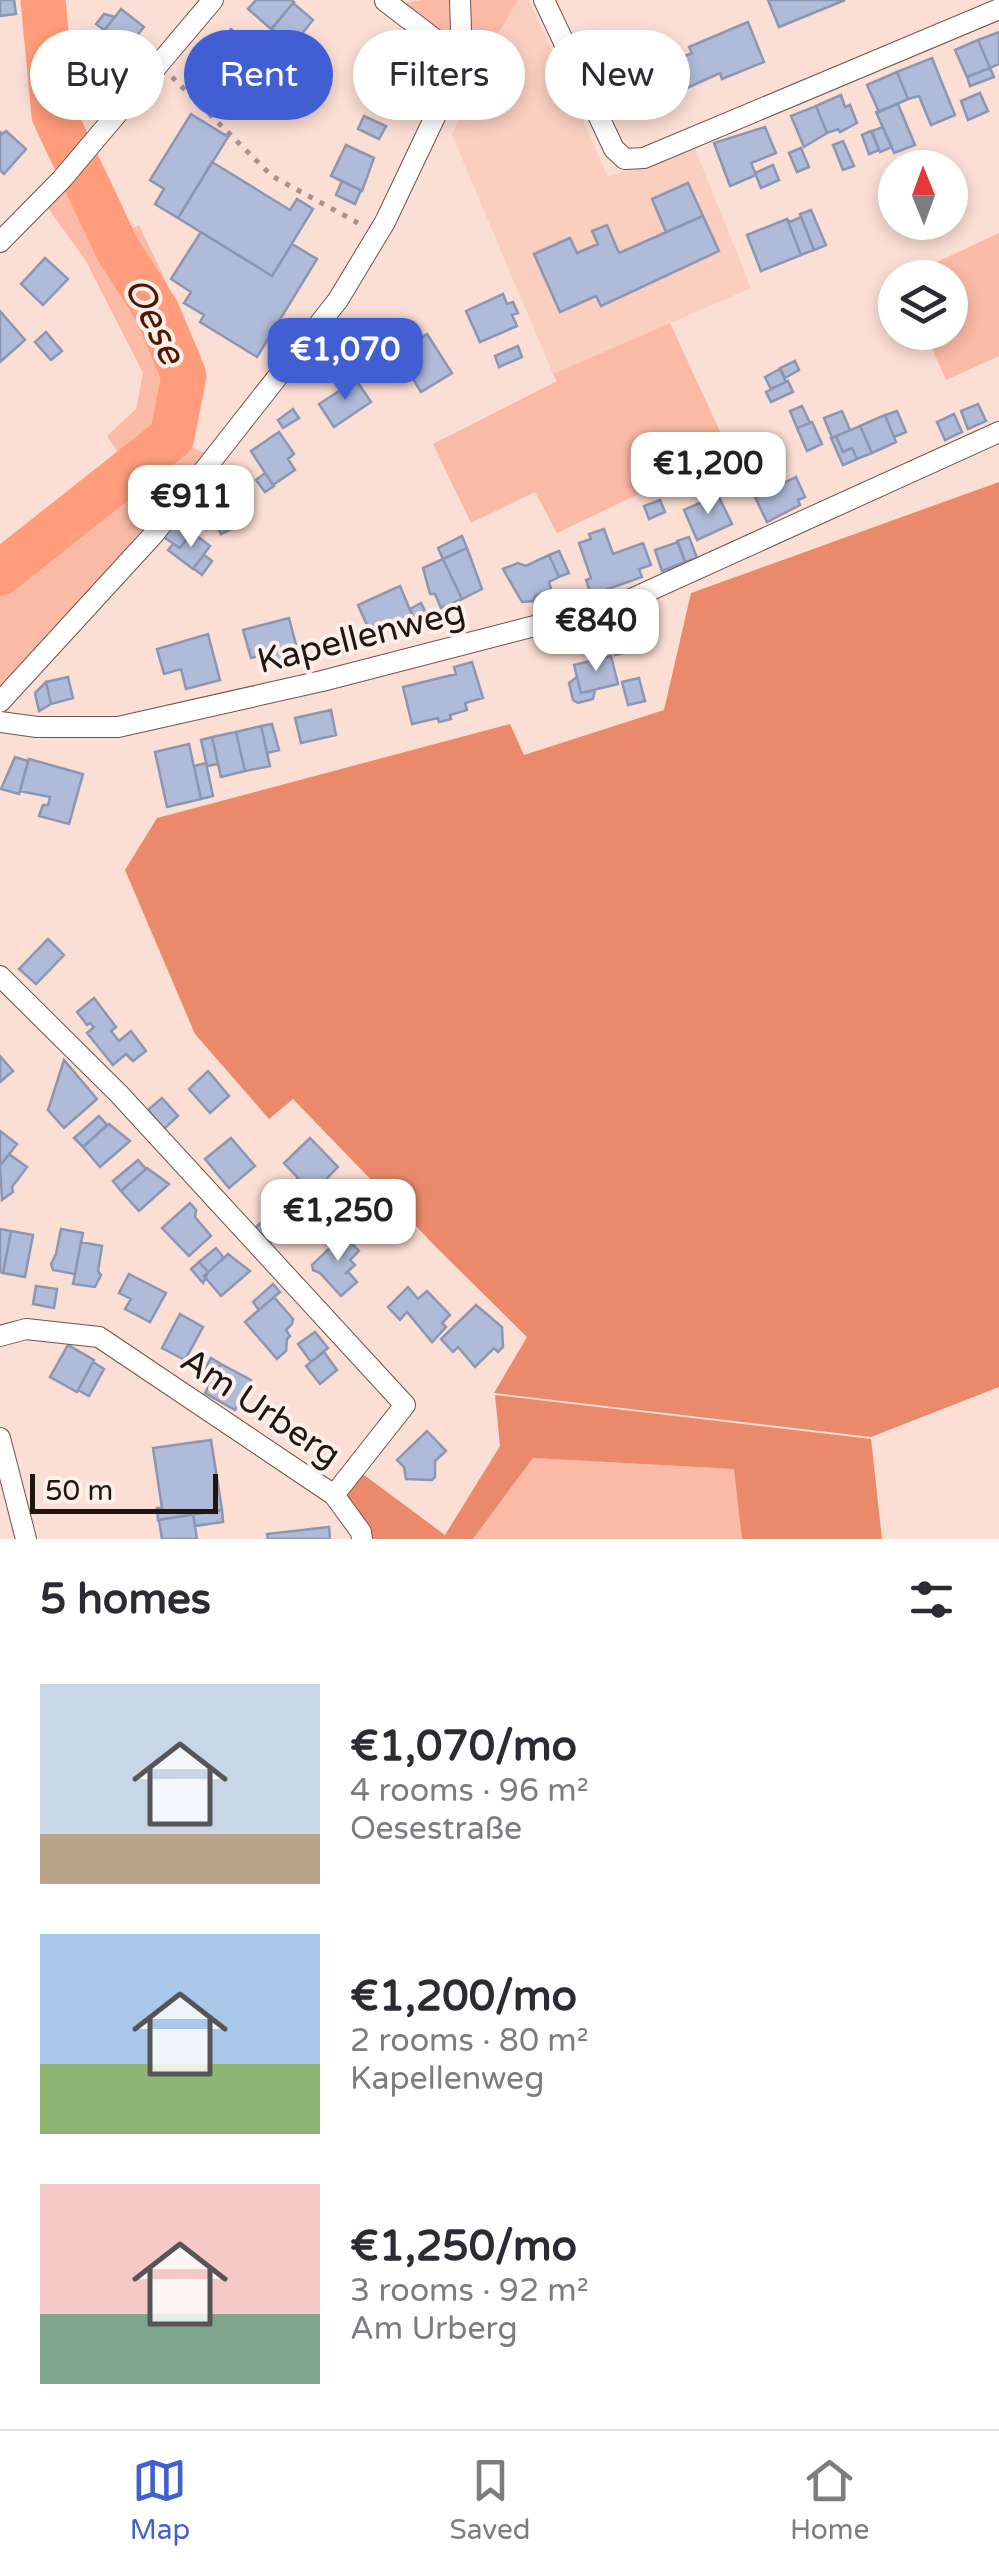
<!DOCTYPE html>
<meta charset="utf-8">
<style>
body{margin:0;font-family:"Varela Round",sans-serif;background:#f7f7f7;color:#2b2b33;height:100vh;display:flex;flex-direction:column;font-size:38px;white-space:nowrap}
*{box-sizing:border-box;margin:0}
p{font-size:32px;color:#7c7c81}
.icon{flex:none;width:55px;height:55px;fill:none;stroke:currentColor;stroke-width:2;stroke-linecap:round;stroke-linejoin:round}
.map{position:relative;height:1539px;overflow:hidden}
.details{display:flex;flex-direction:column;background:#fff;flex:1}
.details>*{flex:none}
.guide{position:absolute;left:30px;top:30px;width:940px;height:90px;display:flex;gap:20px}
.needle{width:65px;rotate:359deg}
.buttons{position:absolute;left:878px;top:150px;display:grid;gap:20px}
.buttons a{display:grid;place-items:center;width:90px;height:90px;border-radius:50%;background:#fff;box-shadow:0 5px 15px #0003;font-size:50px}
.scale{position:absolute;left:30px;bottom:25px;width:188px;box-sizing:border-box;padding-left:10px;border:5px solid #211510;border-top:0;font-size:28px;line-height:35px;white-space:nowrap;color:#211510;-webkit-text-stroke:8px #fdefea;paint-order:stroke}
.price{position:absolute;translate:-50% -85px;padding:0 22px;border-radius:20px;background:#fff;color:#222;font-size:32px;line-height:65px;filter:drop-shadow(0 2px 5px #0008)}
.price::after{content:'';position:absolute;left:50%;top:60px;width:30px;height:22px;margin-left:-15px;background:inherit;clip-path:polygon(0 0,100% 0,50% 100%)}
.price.current{background:#415fd2;color:#fff}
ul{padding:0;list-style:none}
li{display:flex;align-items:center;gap:30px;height:250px;padding:0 40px}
li span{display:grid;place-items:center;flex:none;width:280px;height:200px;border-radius:0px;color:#555}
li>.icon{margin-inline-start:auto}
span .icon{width:120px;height:120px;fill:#fffc;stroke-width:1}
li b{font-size:42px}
h2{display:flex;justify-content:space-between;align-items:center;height:120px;padding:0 40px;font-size:42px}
.pill{padding:0 35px;border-radius:45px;background:#fff;box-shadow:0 5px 15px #0003;font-size:35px;line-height:90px}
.pill.current{background:#415fd2;color:#fff}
.tab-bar{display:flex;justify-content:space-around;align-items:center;height:140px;border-top:2px solid #e1e1e2;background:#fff;font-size:28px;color:#7c7c81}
.tab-bar a{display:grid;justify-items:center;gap:5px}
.tab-bar .current{color:#415fd2}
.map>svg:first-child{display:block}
.built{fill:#facfc0}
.green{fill:#fbbaa5}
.forest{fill:#eb8a6a}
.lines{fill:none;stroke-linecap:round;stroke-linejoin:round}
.river{stroke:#fe9c7b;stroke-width:45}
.building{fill:#b0bbd9;stroke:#8b96b2;stroke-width:2.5}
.minor-casing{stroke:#715349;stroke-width:22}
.path{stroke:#a89189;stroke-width:5;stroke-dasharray:5 8;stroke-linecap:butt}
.minor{stroke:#fff;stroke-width:20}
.labels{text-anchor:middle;stroke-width:8;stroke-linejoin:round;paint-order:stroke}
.street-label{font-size:35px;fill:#211510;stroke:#fdefea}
.water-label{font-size:38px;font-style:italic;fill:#521601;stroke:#fdefea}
</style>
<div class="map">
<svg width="999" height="1539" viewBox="0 0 999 1539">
<rect width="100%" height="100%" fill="#fbded4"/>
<path class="built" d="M518,0H529L608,177L693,144L751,288L553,374L452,135L488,46Z"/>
<path class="green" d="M421,0H518C509,14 499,36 487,47C463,66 418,19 398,5Z
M75,172L107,241L139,225L201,356L197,387L183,430L162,435L126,464L107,436L136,409L143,373L86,261L45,204Z
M999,233V356L946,380L925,333L950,332V278L905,277Z
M670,323L729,451L557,533L535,492L471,523L433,444L557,381L553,374Z
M178,441L205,453L106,573L0,689V582Z
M533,1458L735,1469L742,1539H473Z"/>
<path class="forest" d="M999,482V1387L871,1437L494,1393L527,1337L436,1247L293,1099L269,1119L195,1034L125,870L157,818L510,724L524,755L664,710L691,593Z
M495,1395L871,1439L882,1539H742L734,1469L533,1458L473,1539H368L343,1495L360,1472L445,1535L500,1446Z"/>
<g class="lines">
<path class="river" d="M0,573L172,437L184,376L157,311L118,250L54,115L43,0"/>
</g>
<path class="building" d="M0,0H14L16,14L0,16Z
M256,0H291L294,2L271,29L248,9Z
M768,0H845L779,27Z
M293,3L313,20L292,46L272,29Z
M121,9L144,27L122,54L100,36Z
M104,14L115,17L104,30L96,24Z
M748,22L764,62L722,79L720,73L634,112L612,62L618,59L615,52L627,46L631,53L636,50L647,72L692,53L689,47Z
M231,29L258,52L234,82L210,62L226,43L222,40Z
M999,32V64L990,68L978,40Z
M280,36L296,49L287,60L270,47Z
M102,38L121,54L107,71L85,56L84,48L89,43L98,44Z
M978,40L990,68L967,77L955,50Z
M258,52L270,62L257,77L245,67Z
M932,58L955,115L931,125L919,96L908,99L897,72Z
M386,60L415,74L401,111L369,95Z
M990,68L994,77L970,86L967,77Z
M897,72L908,99L879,112L867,85Z
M213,80L229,93L218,107L202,93Z
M980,93L988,111L968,120L961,101Z
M841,95L845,107L850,105L857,123L840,132L838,129L827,133L816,106Z
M898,104L915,145L894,153L876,112Z
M816,106L827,133L804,147L791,116Z
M191,114L228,137L178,218L155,204L164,189L150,180Z
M364,116L386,126L379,139L358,129Z
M765,127L776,153L751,163L756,175L730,186L714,143Z
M883,127L892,147L880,152L872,131Z
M6,131L26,149L4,174L0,170V132L2,134Z
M871,131L879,150L869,154L862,135Z
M843,141L854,166L843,170L833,145Z
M346,145L374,158L362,191L331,176Z
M801,148L809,167L797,172L789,153Z
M212,162L290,210L297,199L313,209L272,276L178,218Z
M773,165L779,180L761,188L755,173Z
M342,181L361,190L355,204L336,195Z
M688,183L703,216L666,232L652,199Z
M811,210L826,245L814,250L800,214Z
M703,216L719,251L601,306L596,296L560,312L534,254L570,238L577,253L598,244L592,231L607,225L619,253Z
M801,217L814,250L801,255L787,219L790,222Z
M787,219L801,255L761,271L747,235Z
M201,232L272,276L292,244L317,259L257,357L200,322L204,315L184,303L191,292L171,279Z
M45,258L68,279L43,305L21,284Z
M503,294L507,304L513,302L518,313L512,315L517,326L480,342L466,311Z
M0,311L25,340L0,362Z
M46,332L62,351L51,360L35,342Z
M427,334L452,373L421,392L397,353Z
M518,346L522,357L499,367L495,356Z
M795,361L799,370L785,378L780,368Z
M780,369L786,382L771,389L765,377Z
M356,380L371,402L334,427L319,404Z
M788,381L793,392L771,402L766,392Z
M978,404L986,421L968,429L961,411Z
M802,406L810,423L797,428L790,411Z
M293,409L299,418L283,428L278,420Z
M842,411L850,430L832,438L824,418Z
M897,411L906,432L894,437L885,415Z
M954,414L962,432L945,440L937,422Z
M885,415L896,442L872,453L860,426Z
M812,422L822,444L807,451L797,428Z
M860,426L872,453L857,459L852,448L843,452L836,436Z
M279,432L294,454L288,459L295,470L273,485L251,451Z
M836,436L843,452L852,448L857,459L843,465L831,438Z
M265,473L274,486L265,492L256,480Z
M796,477L805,497L798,500L800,505L767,522L755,497Z
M718,495L732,524L697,540L684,510Z
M660,500L665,512L649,519L644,506Z
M242,510L247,521L221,534L215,523Z
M175,519L192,532L180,548L162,536Z
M604,529L613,554L643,543L651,565L639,569L642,577L591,595L586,580L591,578L579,543L591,539L589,534Z
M192,532L210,546L193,569L168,550L173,544L180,548Z
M462,536L467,548L443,559L438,548Z
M689,537L697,558L685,562L677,541Z
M678,542L685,562L662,571L655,550Z
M467,548L482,589L462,599L443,559Z
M559,551L569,573L559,577L549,555Z
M204,555L212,561L202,575L193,568Z
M549,555L559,577L549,582L551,589L535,596L533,601L522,602L503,569L518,563L526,566Z
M443,559L462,599L441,608L435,594H430L423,568Z
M400,586L413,617L372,636L358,605Z
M421,603L430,622L418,628L410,609Z
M413,617L418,628L396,638L391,627Z
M289,618L300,660L275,667L271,653L251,658L243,630Z
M630,629L636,650L615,655L610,634Z
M208,634L220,680L186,689L181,669L164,674L157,649Z
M611,656L618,684L581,693L574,665Z
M472,662L483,698L465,703L467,710L450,715L451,719L439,722L438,718L412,724L403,687L456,674L454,667Z
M68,677L73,698L51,704L46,682Z
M577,677L581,693L595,690L593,699L578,703L573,700L569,683Z
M639,678L645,701L628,705L622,682Z
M46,682L51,704L39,711L35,693Z
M331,710L336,735L301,743L295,718Z
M272,724L279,750L267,753L261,726Z
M261,726L270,766L245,771L236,732Z
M236,732L245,771L221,777L212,737Z
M212,737L218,764L207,766L201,740Z
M189,744L201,799L167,807L155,752Z
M15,757L28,761L19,794L1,789Z
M29,759L83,774L69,824L39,816L43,805H48L50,797L20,791Z
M206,763L213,796L201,799L194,766Z
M48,939L64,955L36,984L19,969Z
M94,998L116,1027L111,1031L119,1041L131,1031L146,1051L133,1061L126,1054L113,1065L87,1033L94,1027L90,1023L87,1025L77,1012Z
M0,1056L13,1071L0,1082Z
M64,1060L97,1099L64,1128L48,1110Z
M208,1071L229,1096L210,1113L189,1089Z
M162,1098L178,1116L164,1129L148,1110Z
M99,1116L107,1125L83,1147L74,1138Z
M109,1124L130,1141L100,1167L83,1147Z
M0,1131L17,1144L0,1166Z
M231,1138L255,1166L229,1188L205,1159Z
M310,1138L338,1167L327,1178L339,1196L314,1219L312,1217L308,1220L298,1209L301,1206L295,1199L299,1194L291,1185L298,1178L284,1163Z
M9,1154L27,1167L12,1187L13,1192L2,1200L0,1166Z
M138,1160L146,1169L121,1191L113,1181Z
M147,1168L169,1184L139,1211L121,1191Z
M190,1203L196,1210L195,1217L211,1236L189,1256L162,1228Z
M270,1214L285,1230L269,1244L254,1229Z
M0,1229L11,1231L3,1273L0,1272Z
M61,1229L83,1233L75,1274L53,1270L51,1264L56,1254Z
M11,1231L33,1235L25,1277L3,1273Z
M340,1231L359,1251L350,1260L355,1265L345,1274L348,1272L357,1282L341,1296L320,1273L313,1270L312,1265L334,1244L330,1241Z
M81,1242L102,1246L98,1271L101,1275L95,1287L73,1284Z
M216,1248L224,1258L208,1272L199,1262Z
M228,1254L250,1271L221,1296L204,1276Z
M199,1262L208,1272L203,1283L191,1269Z
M129,1274L166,1293L150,1322L125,1309L131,1299L119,1293Z
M273,1284L280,1292L259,1310L253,1302Z
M36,1286L57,1289L54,1308L33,1304Z
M408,1287L418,1299L427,1291L450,1315L442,1323L446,1327L432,1342L407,1312L400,1320L388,1307Z
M274,1297L293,1319L292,1324L286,1330L290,1336L287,1339L286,1351L277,1359L245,1322Z
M476,1305L502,1327L503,1347L498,1352L494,1348L475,1367L458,1347L453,1352L441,1339Z
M180,1314L203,1327L185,1360L162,1348Z
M315,1332L328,1348L311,1362L298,1344Z
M68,1345L94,1360L77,1392L50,1377Z
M324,1352L337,1370L320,1384L306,1366Z
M211,1358L221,1364L214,1377L204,1371Z
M93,1362L104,1369L89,1396L78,1390Z
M221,1364L251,1380L235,1410L205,1393Z
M427,1431L446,1451L435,1461V1477L432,1480L406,1479L404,1467L397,1460Z
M211,1440L222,1510L158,1520L157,1508H162L153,1448Z
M222,1510L223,1522L195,1526L193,1514Z
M193,1514L197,1539H162L159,1520Z
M329,1527L330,1539H268L267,1534Z"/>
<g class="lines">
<g class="minor-casing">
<path id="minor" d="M544,0L614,149L625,159L644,158L999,9
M385,1L462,60
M0,242L62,179L213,0
M0,702L154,534L338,300L385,222L462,60L460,0
M0,722L37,727H118L322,681L620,604L999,432
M0,976L119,1094L405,1405L334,1495
M0,1336L26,1329L99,1337L334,1495L361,1532L362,1539
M0,1438L26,1539"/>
</g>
<path class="path" d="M172,77L272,176L358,223"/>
<use href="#minor" class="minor"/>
</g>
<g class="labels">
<g class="street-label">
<text transform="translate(361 636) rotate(-14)" y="12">Kapellenweg</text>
<text transform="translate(261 1407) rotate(34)" y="12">Am Urberg</text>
</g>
<g class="water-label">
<text transform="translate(155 320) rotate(64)" y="13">Oese</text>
</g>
</g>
</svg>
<div class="buttons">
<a><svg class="needle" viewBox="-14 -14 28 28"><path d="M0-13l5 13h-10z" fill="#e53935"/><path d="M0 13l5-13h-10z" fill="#7c7c81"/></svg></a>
<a><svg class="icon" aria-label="layers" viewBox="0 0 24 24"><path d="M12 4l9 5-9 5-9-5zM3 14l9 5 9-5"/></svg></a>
</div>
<div class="scale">50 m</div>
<b class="price current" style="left:345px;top:403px">€1,070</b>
<b class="price" style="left:708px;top:517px">€1,200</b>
<b class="price" style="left:191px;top:550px">€911</b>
<b class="price" style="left:596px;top:674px">€840</b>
<b class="price" style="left:338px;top:1264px">€1,250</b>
<div class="guide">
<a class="pill">Buy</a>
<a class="pill current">Rent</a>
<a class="pill">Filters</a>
<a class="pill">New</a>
</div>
</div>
<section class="details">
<h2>5 homes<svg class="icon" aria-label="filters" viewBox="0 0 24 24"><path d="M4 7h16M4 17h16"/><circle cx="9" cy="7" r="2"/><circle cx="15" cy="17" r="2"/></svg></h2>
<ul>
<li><span style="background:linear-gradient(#c9d6e8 75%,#b9a48a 0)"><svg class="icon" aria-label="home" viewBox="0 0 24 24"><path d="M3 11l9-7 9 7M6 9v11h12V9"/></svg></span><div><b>€1,070/mo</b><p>4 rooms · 96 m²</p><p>Oesestraße</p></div></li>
<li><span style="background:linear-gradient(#a9c7e8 65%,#8fb573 0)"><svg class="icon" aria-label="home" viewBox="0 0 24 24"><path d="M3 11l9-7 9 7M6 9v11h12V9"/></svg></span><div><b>€1,200/mo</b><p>2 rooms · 80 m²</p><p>Kapellenweg</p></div></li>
<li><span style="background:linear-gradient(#f6c9c9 65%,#7fa58c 0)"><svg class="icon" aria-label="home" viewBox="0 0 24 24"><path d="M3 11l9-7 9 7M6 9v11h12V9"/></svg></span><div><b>€1,250/mo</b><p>3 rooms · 92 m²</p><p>Am Urberg</p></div></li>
</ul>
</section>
<nav class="tab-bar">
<a class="current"><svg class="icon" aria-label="map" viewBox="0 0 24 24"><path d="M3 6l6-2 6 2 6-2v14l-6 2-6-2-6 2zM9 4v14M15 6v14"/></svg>Map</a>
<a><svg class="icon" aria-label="saved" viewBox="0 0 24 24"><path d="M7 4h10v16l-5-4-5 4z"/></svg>Saved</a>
<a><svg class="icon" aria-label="home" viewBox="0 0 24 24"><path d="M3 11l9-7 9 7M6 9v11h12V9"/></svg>Home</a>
</nav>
